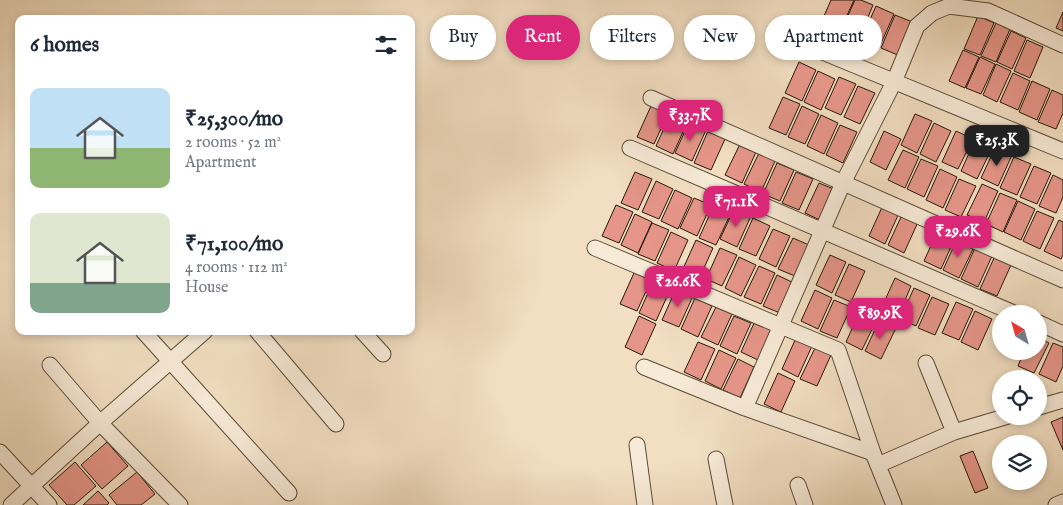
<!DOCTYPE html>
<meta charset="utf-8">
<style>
body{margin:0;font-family:"IM FELL English",serif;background:#f6f6f7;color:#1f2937;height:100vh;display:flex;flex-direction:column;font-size:19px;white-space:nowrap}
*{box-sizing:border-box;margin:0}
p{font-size:16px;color:#747a83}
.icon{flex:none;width:28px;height:28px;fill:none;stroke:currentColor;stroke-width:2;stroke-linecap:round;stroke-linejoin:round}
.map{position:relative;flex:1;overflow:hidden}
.details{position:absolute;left:15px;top:15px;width:400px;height:320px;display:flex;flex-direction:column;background:#fff;border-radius:10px;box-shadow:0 2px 8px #0003}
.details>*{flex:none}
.hud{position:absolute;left:430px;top:15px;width:475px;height:45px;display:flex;gap:10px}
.needle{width:32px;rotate:323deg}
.controls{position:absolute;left:992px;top:305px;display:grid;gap:10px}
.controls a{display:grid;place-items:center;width:55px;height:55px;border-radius:50%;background:#fff;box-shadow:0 2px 8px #0003;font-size:25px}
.price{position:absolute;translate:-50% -42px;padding:0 11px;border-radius:10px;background:#db2777;color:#fff;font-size:16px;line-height:32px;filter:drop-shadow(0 1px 2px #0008)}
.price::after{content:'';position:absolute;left:50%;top:30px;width:15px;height:11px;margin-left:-8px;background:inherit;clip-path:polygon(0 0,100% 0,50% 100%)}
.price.on{background:#222;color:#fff}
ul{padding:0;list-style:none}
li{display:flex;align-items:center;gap:15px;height:125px;padding:0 15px}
li span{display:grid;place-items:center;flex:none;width:140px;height:100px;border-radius:10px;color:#555}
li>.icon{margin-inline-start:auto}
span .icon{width:60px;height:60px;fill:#fffc;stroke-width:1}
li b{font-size:21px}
h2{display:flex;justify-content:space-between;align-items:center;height:60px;padding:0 15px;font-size:21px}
.pill{padding:0 18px;border-radius:22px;background:#fff;box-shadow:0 2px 8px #0003;font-size:18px;line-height:45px}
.pill.on{background:#db2777;color:#fff}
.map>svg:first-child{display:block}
.building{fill:#e69689;stroke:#251809}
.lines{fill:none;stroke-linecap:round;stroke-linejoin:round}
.minor-casing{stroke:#584a37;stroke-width:17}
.minor{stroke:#f7ead7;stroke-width:15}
</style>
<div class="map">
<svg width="1063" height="505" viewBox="0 0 1063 505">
<rect width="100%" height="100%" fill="#f2dec1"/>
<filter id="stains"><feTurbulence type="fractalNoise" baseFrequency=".004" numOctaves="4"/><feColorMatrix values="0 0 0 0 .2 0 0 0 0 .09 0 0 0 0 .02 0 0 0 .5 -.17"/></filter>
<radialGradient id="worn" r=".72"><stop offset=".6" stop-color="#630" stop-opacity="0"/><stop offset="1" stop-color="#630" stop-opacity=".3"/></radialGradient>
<path class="building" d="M831,0H854L840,31L821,23Z
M855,0H861L873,5L859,39L841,31Z
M876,6L894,14L879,48L861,40Z
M1063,12V31L1056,28Z
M895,15L915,23L900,56L881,48Z
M978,16L994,23L980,55L964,49Z
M996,23L1010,29L996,62L981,56Z
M1011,31L1026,38L1012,69L997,62Z
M1027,40L1043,47L1030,78L1014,71Z
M963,50L979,57L965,88L949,81Z
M980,57L995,64L981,94L966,88Z
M799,62L816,70L802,101L785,93Z
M996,64L1011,71L997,102L983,95Z
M818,71L835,79L821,110L804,102Z
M1013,73L1030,81L1018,110L1000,102Z
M839,77L856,84L841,115L825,108Z
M1032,81L1050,89L1037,120L1019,112Z
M858,86L875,93L860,124L844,117Z
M1052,90L1063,95V113L1056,129L1038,122Z
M783,97L800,104L786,135L769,128Z
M651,106L668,113L654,144L637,137Z
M802,106L819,114L805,144L788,137Z
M915,114L932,121L917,153L901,145Z
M670,115L687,123L673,154L656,146Z
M821,115L838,123L824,154L807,146Z
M689,122L706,130L692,161L675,153Z
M934,123L951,131L936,162L920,154Z
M840,125L857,132L843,163L826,155Z
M708,131L725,139L711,170L694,163Z
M884,131L901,139L886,170L870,162Z
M956,131L973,139L958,169L942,162Z
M975,140L992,148L977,179L961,171Z
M740,144L756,152L742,183L725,175Z
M995,148L1012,155L998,186L981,178Z
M903,150L919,157L905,188L888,180Z
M759,153L775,161L761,192L744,184Z
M1014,157L1031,164L1017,195L1000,188Z
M921,159L938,166L924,197L907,189Z
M777,163L794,170L780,201L763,194Z
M1034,166L1051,173L1037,204L1020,197Z
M940,169L957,177L943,208L926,200Z
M635,172L652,179L638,210L621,203Z
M796,172L813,179L799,210L782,203Z
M1053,175L1063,180V197L1056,213L1039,206Z
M959,179L976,186L961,217L945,210Z
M656,181L673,189L659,219L642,212Z
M819,183L836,190L822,221L805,213Z
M982,184L998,191L984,222L967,215Z
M675,190L692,198L678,229L661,221Z
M1000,193L1017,200L1003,232L986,224Z
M694,198L711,205L697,236L680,228Z
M1018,201L1035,209L1021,240L1004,232Z
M616,205L633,212L619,243L602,236Z
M883,205L899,213L885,244L869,236Z
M713,207L730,215L716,245L699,238Z
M734,209L751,216L737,247L720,239Z
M1037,211L1054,218L1040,249L1023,241Z
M635,214L652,222L638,253L621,245Z
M902,215L918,222L904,253L888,245Z
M753,218L770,226L756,256L739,249Z
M1059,220L1063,222V255L1061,259L1044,251Z
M652,223L669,230L655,261L638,254Z
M773,229L790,236L776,267L759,259Z
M938,230L955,238L941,269L924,261Z
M671,232L688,240L674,271L657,263Z
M793,238L809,245L795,276L778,269Z
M957,239L974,247L959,278L943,270Z
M696,240L713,248L699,279L682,271Z
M720,248L737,255L722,286L706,279Z
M975,248L992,256L978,287L961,279Z
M830,255L846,262L832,293L816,285Z
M739,257L756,265L741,296L725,288Z
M994,258L1011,265L997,296L980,289Z
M849,264L865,271L851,302L835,295Z
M759,266L775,273L761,304L744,297Z
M634,273L651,280L637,311L620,304Z
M777,275L794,283L780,313L763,306Z
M895,278L911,286L898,317L881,309Z
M653,282L670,290L656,321L639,313Z
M914,288L930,295L916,326L900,319Z
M676,289L693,296L679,327L662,320Z
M815,290L832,298L818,329L801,321Z
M932,297L949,304L935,335L918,328Z
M695,298L712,306L698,337L681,329Z
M834,300L851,307L837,338L820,331Z
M956,302L973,309L959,340L942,333Z
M716,307L732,314L718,345L701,337Z
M860,311L877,319L862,350L846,342Z
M975,311L992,319L978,350L961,342Z
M639,316L656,324L642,355L625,347Z
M734,316L751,323L737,354L720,346Z
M755,321L772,329L758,360L741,352Z
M879,321L896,328L881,359L865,351Z
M796,338L812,346L798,377L782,369Z
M1039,338L1049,343L1034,373L1018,366L1024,351H1039Z
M698,342L715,349L701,380L684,372Z
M1053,343L1063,347V366L1056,382L1039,374Z
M815,348L831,355L817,386L800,379Z
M719,350L736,358L721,389L705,381Z
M738,359L754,367L740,398L723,390Z
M778,373L795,381L781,412L764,404Z
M1063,417V450L1051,422Z
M107,442L128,466L102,489L81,465Z
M973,451L988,488L975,493L960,456Z
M75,462L96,486L74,505H67L49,485Z
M137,472L155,494L141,505H117L109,495Z
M98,491L109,503L107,505H83Z"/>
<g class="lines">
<g class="minor-casing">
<path id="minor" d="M808,46L1063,151
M651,98L1063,280
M630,148L1016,314
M595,248L838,350L873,453L894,505
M1039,323L1063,334
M143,331L289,493
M257,331L336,424
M362,331L383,354
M926,363L954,432
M50,365L100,423L180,505
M644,367L745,408L873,453
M1039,407L1063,400
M745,408L843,183L894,82L917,26L932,13L949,6L988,11L1063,45
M637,445L645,505
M0,452L49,505
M716,459L725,505
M878,465L954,432L1008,416
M798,485L805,505
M11,505L100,423L205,331
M1056,505L1063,502"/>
</g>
<use href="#minor" class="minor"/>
</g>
<rect width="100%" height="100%" filter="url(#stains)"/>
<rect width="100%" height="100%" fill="url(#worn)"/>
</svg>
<div class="controls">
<a><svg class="needle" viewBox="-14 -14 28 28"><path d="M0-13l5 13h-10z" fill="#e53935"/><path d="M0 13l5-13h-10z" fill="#747a83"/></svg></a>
<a><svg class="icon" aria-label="locate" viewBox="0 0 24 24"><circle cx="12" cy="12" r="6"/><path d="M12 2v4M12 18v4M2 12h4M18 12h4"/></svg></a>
<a><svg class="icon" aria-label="layers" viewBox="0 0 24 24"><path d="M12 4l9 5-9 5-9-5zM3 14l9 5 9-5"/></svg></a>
</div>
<b class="price" style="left:690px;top:142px">₹33.7K</b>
<b class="price on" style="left:997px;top:167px">₹25.3K</b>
<b class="price" style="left:736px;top:228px">₹71.1K</b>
<b class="price" style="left:958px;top:258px">₹29.6K</b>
<b class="price" style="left:678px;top:308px">₹26.6K</b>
<b class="price" style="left:880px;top:340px">₹89.9K</b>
<div class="hud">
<a class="pill">Buy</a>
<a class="pill on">Rent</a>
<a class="pill">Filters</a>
<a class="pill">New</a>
<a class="pill">Apartment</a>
</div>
<section class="details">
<h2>6 homes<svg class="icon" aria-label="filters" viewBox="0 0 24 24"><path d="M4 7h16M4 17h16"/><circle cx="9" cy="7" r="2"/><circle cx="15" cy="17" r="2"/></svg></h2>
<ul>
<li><span style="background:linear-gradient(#bfe0f5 60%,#8fb573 0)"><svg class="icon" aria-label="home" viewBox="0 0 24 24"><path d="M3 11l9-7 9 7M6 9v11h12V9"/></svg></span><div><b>₹25,300/mo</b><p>2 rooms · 52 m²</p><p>Apartment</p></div></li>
<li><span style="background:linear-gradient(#dfe7d0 70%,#7fa58c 0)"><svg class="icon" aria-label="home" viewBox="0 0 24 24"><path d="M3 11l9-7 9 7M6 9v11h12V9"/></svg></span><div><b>₹71,100/mo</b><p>4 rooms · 112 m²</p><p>House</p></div></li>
</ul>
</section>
</div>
